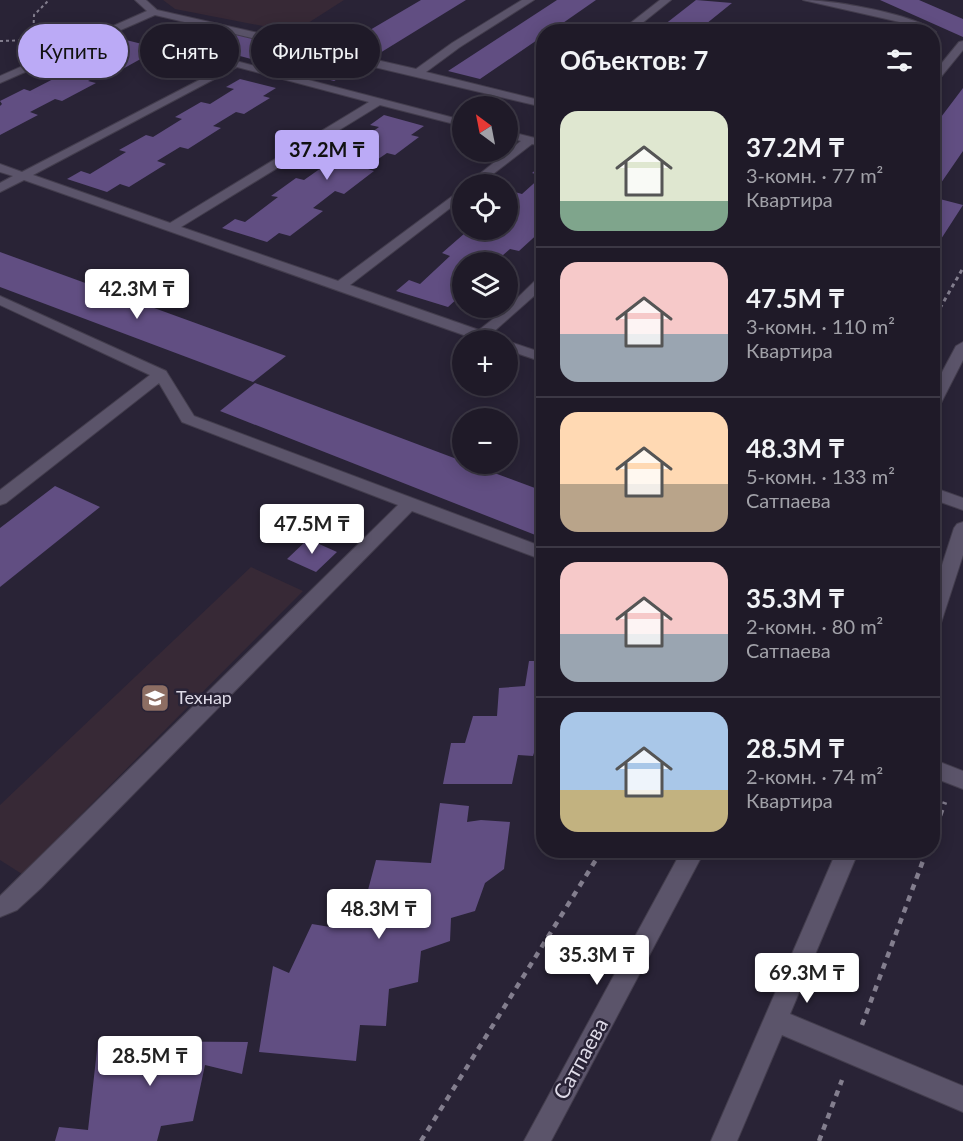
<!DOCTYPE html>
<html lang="ru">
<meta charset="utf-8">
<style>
body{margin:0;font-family:Lato,sans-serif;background:#272330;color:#f1f3f6;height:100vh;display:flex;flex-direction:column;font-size:22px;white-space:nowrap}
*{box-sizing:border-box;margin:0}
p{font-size:20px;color:#a1a1a8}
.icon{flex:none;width:33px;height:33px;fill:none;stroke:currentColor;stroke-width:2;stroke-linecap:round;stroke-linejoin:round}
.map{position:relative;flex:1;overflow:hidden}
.sheet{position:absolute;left:536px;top:24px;width:404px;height:834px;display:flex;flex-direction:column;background:#1f1a28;border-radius:24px;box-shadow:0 3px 15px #0003,0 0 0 2px #3c3845}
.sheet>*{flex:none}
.banner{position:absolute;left:18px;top:24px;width:428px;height:54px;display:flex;gap:12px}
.needle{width:39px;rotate:328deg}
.controls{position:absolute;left:452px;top:96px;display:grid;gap:12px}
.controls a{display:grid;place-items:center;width:66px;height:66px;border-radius:50%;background:#1f1a28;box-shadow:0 3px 15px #0003,0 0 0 2px #3c3845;font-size:30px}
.price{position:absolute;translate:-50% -51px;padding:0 14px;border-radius:6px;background:#fff;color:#222;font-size:20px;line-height:39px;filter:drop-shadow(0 2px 3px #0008)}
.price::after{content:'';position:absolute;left:50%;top:36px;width:18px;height:14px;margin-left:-9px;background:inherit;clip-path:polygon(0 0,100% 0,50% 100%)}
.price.current{background:#bbaaf6;color:#111}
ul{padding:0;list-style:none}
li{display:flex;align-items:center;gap:18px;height:150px;padding:0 24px}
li+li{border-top:2px solid #3c3845}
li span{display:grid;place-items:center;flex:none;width:168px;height:120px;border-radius:18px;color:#555}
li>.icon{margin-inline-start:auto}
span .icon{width:72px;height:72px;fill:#fffc;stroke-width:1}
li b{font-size:26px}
h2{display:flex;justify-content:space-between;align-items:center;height:72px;padding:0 24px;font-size:26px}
.chip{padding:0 21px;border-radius:27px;background:#1f1a28;box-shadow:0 3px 15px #0003,0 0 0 2px #3c3845;font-size:21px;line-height:54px}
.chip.current{background:#bbaaf6;color:#111}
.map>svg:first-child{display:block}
.education{fill:#372936}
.building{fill:#614e82}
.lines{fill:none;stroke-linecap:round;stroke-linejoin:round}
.minor-casing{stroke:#433d4d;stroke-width:2}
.path-far2{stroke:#837e8e;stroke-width:2;stroke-dasharray:3 3;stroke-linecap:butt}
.path-far1{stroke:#837e8e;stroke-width:3;stroke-dasharray:4 4;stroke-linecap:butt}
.path{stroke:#837e8e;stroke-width:4.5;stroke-dasharray:6 6;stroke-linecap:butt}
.minor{fill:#5b546a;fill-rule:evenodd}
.labels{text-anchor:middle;stroke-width:5;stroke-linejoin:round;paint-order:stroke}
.poi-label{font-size:18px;fill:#dedae7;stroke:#292336;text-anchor:start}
.near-street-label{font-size:21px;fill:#dedae7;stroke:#292336}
</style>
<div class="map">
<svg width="963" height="1141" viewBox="0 0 963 1141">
<rect width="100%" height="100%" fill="#292336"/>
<path class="education" d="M163,0H344L294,32L175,9Z
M251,567L303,591L22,874L0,860V805Z"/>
<path class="building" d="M421,0H466L375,56L341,47Z
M557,0H596L550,32H543V36L480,79L448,71Z
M696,0L732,3L696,32H655Z
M880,0H919L963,19V37Z
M226,30L361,66L334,81L198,45Z
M122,39L154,47L140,55L146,56L119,71L112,69L88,81L96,83L62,101L55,99L30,112L38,115L0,135V106L2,104L0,101L24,89L30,91L61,75L54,73L81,60L89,62L114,49L107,47Z
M240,79L276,88L263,96L270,98L244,114L236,112L213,126L221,128L188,149L180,147L157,161L166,164L129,187L120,184L107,192L67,179L81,171L90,174L126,152L119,150L146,135L153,137L182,119L175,117L201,102L210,104L234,89L226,87Z
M963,88V151L932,196V129Z
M384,115L424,126L411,135L419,137L395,155L387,153L365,168L374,171L344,194L335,191L313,208L323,211L290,236L279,233L267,242L222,228L235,219L245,222L278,197L271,196L296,178L304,180L331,161L323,158L348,141L357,143L379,127L370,125Z
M543,164V217L537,223L543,224V229L519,251L510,249L495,262H462V298L459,297L448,307L396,291L409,280L420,284L450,256L442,253L465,233L474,236L481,230H507V195L511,191L522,194L542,176L532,173Z
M932,197L963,205L932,253Z
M0,252L286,356L253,382L0,287Z
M255,383L462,461V464H470L543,491V538L220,411Z
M55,486L100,507L0,587V528Z
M308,539L337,552L316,572L287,559Z
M529,661H543V724L533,756L518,755L512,784H443L451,743H465L473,716H497L499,688L525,686Z
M440,803L469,806L467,822L481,820L510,822L504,869L485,883L475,911L451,918L450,941L421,951L418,982L389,989L386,1026L360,1025L356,1061L259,1052L273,966L289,973L312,924L330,927L340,889L368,890L376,860L431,863Z
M98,1041L248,1042L242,1074L205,1065L193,1121L161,1126L157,1141H55L59,1127L88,1130Z"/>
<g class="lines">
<g class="minor-casing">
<path id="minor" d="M135,0H146L157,10L416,69L452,43L522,0H534L460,47L426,72L543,101V107L155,15L0,83V76L147,11Z
M660,0H671L631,32H619Z
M803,0C832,0 915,14 936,32L932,35V32H922L904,23Z
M963,41V50L936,83L932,84V75L959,42Z
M236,61L462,120V126L380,105L181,227L338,281L462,189V199L350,285L479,330L507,308L538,278L543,277V288L491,334L499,337L501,340L475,339L24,180L0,192V183L13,176L0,172V164L22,172ZM237,67L369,102L170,223L33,175Z
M507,131L543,140V146L532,144L480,184H467L521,141L507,137Z
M0,296L166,371L194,416L543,547V560L412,511L41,888L17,910L0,917V896L398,505L182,422L159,383L6,503L0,505V490L150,375L0,305Z
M507,341L543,353V362L507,350Z
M963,342V360L940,405L937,408L932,410V391L956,346Z
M932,487L963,498V510L932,499Z
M963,522V555L941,623L939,628L932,630V596L954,528L957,524Z
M932,759L963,771V789L932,777Z
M682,850H705L551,1141H524Z
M837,850H859L790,1014L963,1086V1112L782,1035L737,1141H711Z"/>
</g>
<path class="path-far2" d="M0,41L32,40
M33,41L34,15L49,0"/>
<path class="path-far1" d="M932,322L963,268"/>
<path class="path" d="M932,838L945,802
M862,1025L927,850
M421,1141L602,850
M819,1141L842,1080"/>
<use href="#minor" class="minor"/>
</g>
<defs>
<g id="university-square" transform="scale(1.5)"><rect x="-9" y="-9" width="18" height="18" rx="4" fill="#8d6e63" stroke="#292336"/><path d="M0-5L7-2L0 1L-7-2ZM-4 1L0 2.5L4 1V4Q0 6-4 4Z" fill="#fff"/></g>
</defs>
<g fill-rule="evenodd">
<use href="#university-square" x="155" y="698"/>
</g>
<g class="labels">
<g class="poi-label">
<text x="176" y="704">Технар</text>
</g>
<g class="near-street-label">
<text transform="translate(581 1059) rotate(-61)" y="7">Сатпаева</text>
</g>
</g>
</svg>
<div class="controls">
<a><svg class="needle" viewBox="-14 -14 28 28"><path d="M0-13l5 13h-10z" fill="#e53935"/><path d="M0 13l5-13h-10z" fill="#a1a1a8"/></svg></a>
<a><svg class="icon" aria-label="locate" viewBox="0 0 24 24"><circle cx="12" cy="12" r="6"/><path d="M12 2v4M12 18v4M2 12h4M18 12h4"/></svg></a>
<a><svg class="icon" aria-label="layers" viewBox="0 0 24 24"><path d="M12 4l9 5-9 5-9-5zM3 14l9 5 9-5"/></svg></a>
<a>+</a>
<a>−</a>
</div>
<b class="price current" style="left:327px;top:181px">37.2M ₸</b>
<b class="price" style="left:137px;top:320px">42.3M ₸</b>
<b class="price" style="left:312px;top:555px">47.5M ₸</b>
<b class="price" style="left:379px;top:940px">48.3M ₸</b>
<b class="price" style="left:597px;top:986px">35.3M ₸</b>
<b class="price" style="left:807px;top:1004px">69.3M ₸</b>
<b class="price" style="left:150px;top:1087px">28.5M ₸</b>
<div class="banner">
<a class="chip current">Купить</a>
<a class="chip">Снять</a>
<a class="chip">Фильтры</a>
</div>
<section class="sheet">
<h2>Объектов: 7<svg class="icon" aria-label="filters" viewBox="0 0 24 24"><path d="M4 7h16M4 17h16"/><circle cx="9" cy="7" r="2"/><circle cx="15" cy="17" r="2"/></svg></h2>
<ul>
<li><span style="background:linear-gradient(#dfe7d0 75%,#7fa58c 0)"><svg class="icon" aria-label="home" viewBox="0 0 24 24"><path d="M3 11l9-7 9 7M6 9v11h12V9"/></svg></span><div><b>37.2M ₸</b><p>3-комн. · 77 m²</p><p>Квартира</p></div></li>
<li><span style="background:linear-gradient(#f6c9c9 60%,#9aa5b1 0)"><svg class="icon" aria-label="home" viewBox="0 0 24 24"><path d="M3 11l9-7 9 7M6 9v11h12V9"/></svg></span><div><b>47.5M ₸</b><p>3-комн. · 110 m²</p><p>Квартира</p></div></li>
<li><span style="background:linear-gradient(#ffd9b3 60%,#b9a48a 0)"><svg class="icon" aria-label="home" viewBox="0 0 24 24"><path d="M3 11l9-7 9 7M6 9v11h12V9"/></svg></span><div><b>48.3M ₸</b><p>5-комн. · 133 m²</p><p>Сатпаева</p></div></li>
<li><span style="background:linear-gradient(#f6c9c9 60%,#9aa5b1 0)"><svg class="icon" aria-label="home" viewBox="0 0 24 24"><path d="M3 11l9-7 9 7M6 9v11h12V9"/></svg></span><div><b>35.3M ₸</b><p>2-комн. · 80 m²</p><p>Сатпаева</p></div></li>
<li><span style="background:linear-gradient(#a9c7e8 65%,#c2b280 0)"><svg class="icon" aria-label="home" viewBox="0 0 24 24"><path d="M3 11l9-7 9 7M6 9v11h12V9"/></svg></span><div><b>28.5M ₸</b><p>2-комн. · 74 m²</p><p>Квартира</p></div></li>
</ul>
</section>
</div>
